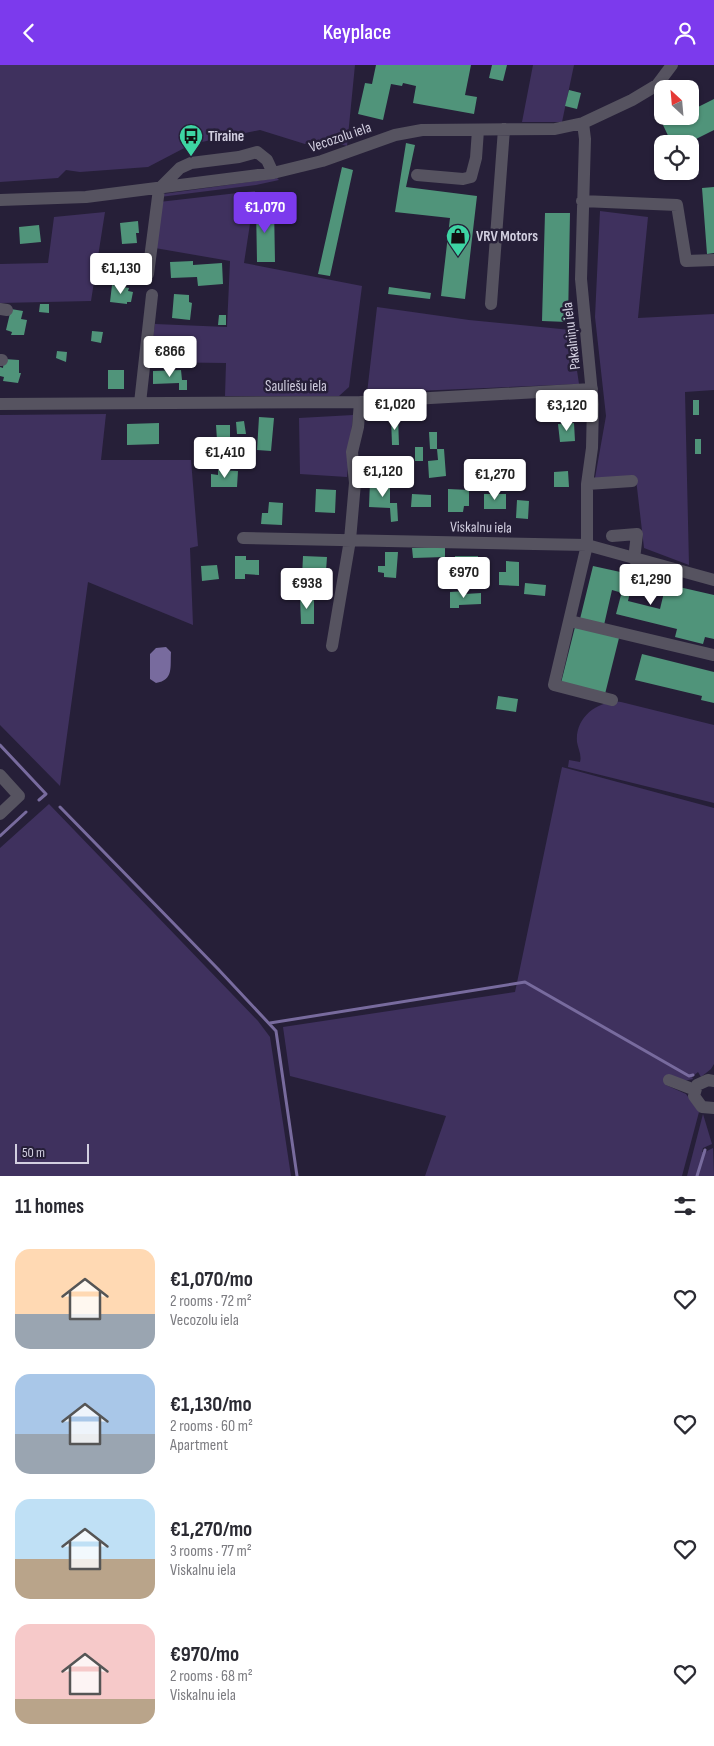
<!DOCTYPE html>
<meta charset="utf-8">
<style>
body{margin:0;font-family:"Sofia Sans Condensed",sans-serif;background:#f2f2f3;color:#2b2b33;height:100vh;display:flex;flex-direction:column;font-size:19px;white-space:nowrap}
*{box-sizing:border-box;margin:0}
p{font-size:16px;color:#7c7c81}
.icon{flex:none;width:28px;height:28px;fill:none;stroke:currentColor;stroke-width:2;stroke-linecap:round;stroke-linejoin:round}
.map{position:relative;height:1111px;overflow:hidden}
.sheet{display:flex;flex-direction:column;background:#fff;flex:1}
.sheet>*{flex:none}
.needle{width:32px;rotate:334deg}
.buttons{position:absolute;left:654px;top:15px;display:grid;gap:10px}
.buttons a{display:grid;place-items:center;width:45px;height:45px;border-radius:10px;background:#fff;box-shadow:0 1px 4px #0004;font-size:25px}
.scale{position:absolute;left:15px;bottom:12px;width:74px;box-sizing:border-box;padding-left:5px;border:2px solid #d2cfe0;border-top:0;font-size:14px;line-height:18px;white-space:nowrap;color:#d2cfe0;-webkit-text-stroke:4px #261f38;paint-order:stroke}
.price{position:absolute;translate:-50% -42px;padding:0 11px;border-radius:5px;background:#fff;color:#222;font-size:16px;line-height:32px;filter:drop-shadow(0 1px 2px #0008)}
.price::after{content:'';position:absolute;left:50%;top:30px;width:15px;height:11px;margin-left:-8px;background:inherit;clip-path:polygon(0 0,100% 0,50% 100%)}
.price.selected{background:#7c3aed;color:#fff}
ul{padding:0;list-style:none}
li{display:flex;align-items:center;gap:15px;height:125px;padding:0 15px}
li span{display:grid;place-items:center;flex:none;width:140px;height:100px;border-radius:15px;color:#555}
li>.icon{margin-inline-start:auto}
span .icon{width:60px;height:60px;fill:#fffc;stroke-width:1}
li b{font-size:21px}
h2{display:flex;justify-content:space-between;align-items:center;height:60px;padding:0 15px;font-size:21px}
header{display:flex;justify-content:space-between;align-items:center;height:65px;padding:0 15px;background:#7c3aed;color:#fff;font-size:22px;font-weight:600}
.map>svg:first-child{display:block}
.green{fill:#3f315e}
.water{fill:#786b9e}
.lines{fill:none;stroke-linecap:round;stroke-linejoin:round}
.stream{stroke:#786b9e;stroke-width:3}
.building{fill:#50947a}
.minor{stroke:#565360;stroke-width:12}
.labels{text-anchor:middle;stroke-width:5;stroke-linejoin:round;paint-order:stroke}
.poi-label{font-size:15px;font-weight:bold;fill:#d2cfe0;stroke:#261f38;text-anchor:start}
.street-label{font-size:15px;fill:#d2cfe0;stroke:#261f38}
</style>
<header><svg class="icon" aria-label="back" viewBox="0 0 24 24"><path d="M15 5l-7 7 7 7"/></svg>Keyplace<svg class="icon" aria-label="person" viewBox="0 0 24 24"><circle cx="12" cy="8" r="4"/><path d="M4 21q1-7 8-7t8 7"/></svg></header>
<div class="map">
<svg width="714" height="1111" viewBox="0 0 714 1111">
<rect width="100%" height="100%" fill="#261f38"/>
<path class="green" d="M0,0H355L347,81L323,74L305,79L260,65L192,79L148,102L80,107L66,105L58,113L0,117Z
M533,0H574L562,57H522Z
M277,113L279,115L256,120L160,132L163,129Z
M255,126L244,198L362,221L349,322L339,331H225L226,298L149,297L155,259L227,262L230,196L155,183L159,137Z
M600,146L648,152L638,253L714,249V325L685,327L689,500L644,483L636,414L595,413L606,351L595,252Z
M105,147L91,236L0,238V199L48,198L54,152Z
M377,242L469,255L571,265L579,319L367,328Z
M106,349L101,395H191L198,481L190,483L193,560L88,517L60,721L0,660V350Z
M353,350L347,412L300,409L299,353Z
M621,637L714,660V738L568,702L569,695L580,697C582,690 578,684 577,677C575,652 598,635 621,637Z
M562,702L714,743V999L711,1004L701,1012L698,1007L692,1012L693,1014L666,1020L686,1029L699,1047L682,1111H425L446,1051L290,1011L283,962L515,927Z
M49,739L258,956L270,972L291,1111H0V783Z
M703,1049L712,1079L703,1083L702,1087H705L713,1083L714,1111H687Z"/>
<path class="water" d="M166,582L171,587C170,602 174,615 156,618L150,614V589L156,583Z"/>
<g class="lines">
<path class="stream" d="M0,680L46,729L39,735
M60,742L218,904L276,966L297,1111
M0,771L26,747
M270,958L525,917L689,1011L693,1010
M697,1111L705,1085"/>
</g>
<path class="building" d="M376,0H471L465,30L477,32L474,49L413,38L416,21L403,18L402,21L391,19L383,55L358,49L365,18L372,19Z
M492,0H507L503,16L489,13Z
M569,25L581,28L577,44L565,41Z
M714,34V65L686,79H672L663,60L680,51H690V46Z
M406,78L415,80L406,122L477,131L465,234L441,231L450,153L395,147Z
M342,102L353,105L330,211L318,209Z
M714,122V188L707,189L702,123Z
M256,141H274L275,197H257Z
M545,148H570L568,257L542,256Z
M138,156L139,168H136L137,178L122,179L120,158Z
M39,160L41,177L20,179L19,162Z
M193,196V200L222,198L223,219L198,221L197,212L171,213L170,197Z
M112,220L129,223L128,226L133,227L131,237H127V239L110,237Z
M389,222L431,228L430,234L388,229Z
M174,229L189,230V237L192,238L190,255L172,253Z
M40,239H49V248L39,247Z
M11,244L23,246L21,254L27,255L24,270H11L12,267L6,265Z
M219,250H226V260H218Z
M92,266L103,267L101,278L91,276Z
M57,286L67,287L66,297L56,293Z
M4,294L19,295V308H21L18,318L3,316L4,312L0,311V302L3,303Z
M108,305H124V324H108Z
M181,305L182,315H187V325H179V318L153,319V306Z
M693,335H699V350H693Z
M259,352L274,353L271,386L257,385Z
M391,352H398L399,380H392Z
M244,356L246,369H237L236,357Z
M159,358V379L127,380V359Z
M574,358L575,376L560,377L558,359Z
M216,360H230V375H217Z
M429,367H437V384H430Z
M695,374H701V389H695Z
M415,382H423V396H415Z
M437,384H444L446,411L429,413L428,396L438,395Z
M475,400H484V414H475Z
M218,405L238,406L237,422H211V409L218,410Z
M568,406L569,422H554V407Z
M370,416H390V438H397L398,456L391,457L390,443L369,442Z
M316,424L336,425L335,448L315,447Z
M448,424L469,425V441H464L463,447H448Z
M412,429L431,430V442H411Z
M484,429H506V444H484Z
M517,435L529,436L528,454L516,453Z
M269,437L283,438L282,460L261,459L262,448H268Z
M445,482V492L413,493L412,483Z
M385,487H398L396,513L384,512V508L378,507V501H385Z
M235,491H246V495H259V510L245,509V514H235Z
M303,491L327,492L326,506H316L315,513L302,512Z
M455,491H478V510L455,511Z
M506,496L519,497V521L499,520V507H506Z
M217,500L219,514L202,516L201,501Z
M593,501L634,510L628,536L660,544L666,519L714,530V574L705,572L703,579L675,572L677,564L616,549L621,530L619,527L612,525L604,560L580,554Z
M525,518L546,520L545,531L524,529Z
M465,526V529L481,528V539L459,540V543H450V527Z
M300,532H314V559H301Z
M575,562L619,573L605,629L561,618Z
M642,589L714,607V638L701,635L702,631L635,615Z
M498,631L518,634L516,647L496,644Z"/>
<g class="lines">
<path class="minor" d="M583,58L585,74L581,214L593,339L592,383L587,419V480L554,620L612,635
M417,110L463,114L471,112L476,93L478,65
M0,135L86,132L273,108L322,96L395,70L422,65L555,64L583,58L632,35L657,20L672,0
M582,136L677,140L686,196L714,195
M148,209L159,124L180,103L191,98L239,92L257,87L267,95L273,108
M491,239L504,64
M0,244L7,245
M0,295H2
M140,338L152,230
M0,339L360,337L592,324
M587,419L632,416
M612,471L637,469L634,494
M243,473L587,480L714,515
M570,556L713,590
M332,581L350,475L355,418L352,387L358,362L360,337
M0,710L19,731L0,749
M669,1015L695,1025
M714,1016L708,1015L697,1020L694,1031L702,1042L714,1043"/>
</g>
<defs>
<g id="bus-pin" transform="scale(1.25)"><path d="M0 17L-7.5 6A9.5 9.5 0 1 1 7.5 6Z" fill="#3dd4a3" stroke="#261f38"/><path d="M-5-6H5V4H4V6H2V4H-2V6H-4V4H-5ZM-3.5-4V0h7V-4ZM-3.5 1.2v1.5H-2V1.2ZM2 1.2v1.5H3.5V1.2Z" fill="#111"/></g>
<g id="shop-pin" transform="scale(1.25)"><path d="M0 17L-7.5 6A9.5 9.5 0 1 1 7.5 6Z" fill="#3dd4a3" stroke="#261f38"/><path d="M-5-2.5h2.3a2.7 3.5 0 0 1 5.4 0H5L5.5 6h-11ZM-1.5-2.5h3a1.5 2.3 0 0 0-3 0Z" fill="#111"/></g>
</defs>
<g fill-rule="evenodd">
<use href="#bus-pin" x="191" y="71"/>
<use href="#shop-pin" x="458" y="171"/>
</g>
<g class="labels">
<g class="poi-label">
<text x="208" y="76">Tīraine</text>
<text x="476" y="176">VRV Motors</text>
</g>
<g class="street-label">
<text transform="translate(340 72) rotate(-19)" y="5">Vecozolu iela</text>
<text transform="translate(571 271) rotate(-97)" y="5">Pakalniņu iela</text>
<text x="296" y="326">Sauliešu iela</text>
<text transform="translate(481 462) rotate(1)" y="5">Viskalnu iela</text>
</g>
</g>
</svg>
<div class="buttons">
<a><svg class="needle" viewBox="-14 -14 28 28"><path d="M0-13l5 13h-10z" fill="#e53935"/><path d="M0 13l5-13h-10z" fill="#7c7c81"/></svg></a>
<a><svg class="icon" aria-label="locate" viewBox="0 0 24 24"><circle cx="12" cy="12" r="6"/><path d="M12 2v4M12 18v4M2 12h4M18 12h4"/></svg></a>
</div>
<div class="scale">50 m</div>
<b class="price selected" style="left:265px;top:169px">€1,070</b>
<b class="price" style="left:121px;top:230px">€1,130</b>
<b class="price" style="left:170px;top:313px">€866</b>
<b class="price" style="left:395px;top:366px">€1,020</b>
<b class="price" style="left:567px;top:367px">€3,120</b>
<b class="price" style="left:225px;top:414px">€1,410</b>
<b class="price" style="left:383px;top:433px">€1,120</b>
<b class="price" style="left:495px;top:436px">€1,270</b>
<b class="price" style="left:464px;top:534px">€970</b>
<b class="price" style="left:651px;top:541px">€1,290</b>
<b class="price" style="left:307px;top:545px">€938</b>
</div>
<section class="sheet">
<h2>11 homes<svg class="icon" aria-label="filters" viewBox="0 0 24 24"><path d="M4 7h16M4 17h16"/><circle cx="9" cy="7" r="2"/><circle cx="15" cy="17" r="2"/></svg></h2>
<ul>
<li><span style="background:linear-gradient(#ffd9b3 65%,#9aa5b1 0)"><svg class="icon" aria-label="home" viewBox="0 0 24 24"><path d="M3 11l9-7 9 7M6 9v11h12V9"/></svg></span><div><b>€1,070/mo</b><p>2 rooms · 72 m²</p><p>Vecozolu iela</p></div><svg class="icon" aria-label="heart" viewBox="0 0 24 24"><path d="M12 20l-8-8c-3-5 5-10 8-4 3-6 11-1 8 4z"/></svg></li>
<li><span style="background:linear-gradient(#a9c7e8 60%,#9aa5b1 0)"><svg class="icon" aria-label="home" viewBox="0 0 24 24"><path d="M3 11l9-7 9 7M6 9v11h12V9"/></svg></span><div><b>€1,130/mo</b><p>2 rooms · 60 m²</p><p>Apartment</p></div><svg class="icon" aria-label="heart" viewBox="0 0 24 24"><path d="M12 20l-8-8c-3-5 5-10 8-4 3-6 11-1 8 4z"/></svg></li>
<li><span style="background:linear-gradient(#bfe0f5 60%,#b9a48a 0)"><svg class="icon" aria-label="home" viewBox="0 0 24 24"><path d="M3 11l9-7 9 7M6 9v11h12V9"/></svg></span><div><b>€1,270/mo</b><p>3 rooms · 77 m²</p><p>Viskalnu iela</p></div><svg class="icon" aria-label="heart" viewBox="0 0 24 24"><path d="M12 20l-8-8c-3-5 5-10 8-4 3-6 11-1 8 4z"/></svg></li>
<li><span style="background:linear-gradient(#f6c9c9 75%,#b9a48a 0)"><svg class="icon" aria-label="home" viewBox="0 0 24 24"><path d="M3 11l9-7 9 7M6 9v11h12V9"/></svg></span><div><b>€970/mo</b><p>2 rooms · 68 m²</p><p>Viskalnu iela</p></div><svg class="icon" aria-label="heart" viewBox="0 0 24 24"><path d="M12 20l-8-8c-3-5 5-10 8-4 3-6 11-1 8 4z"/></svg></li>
</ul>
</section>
